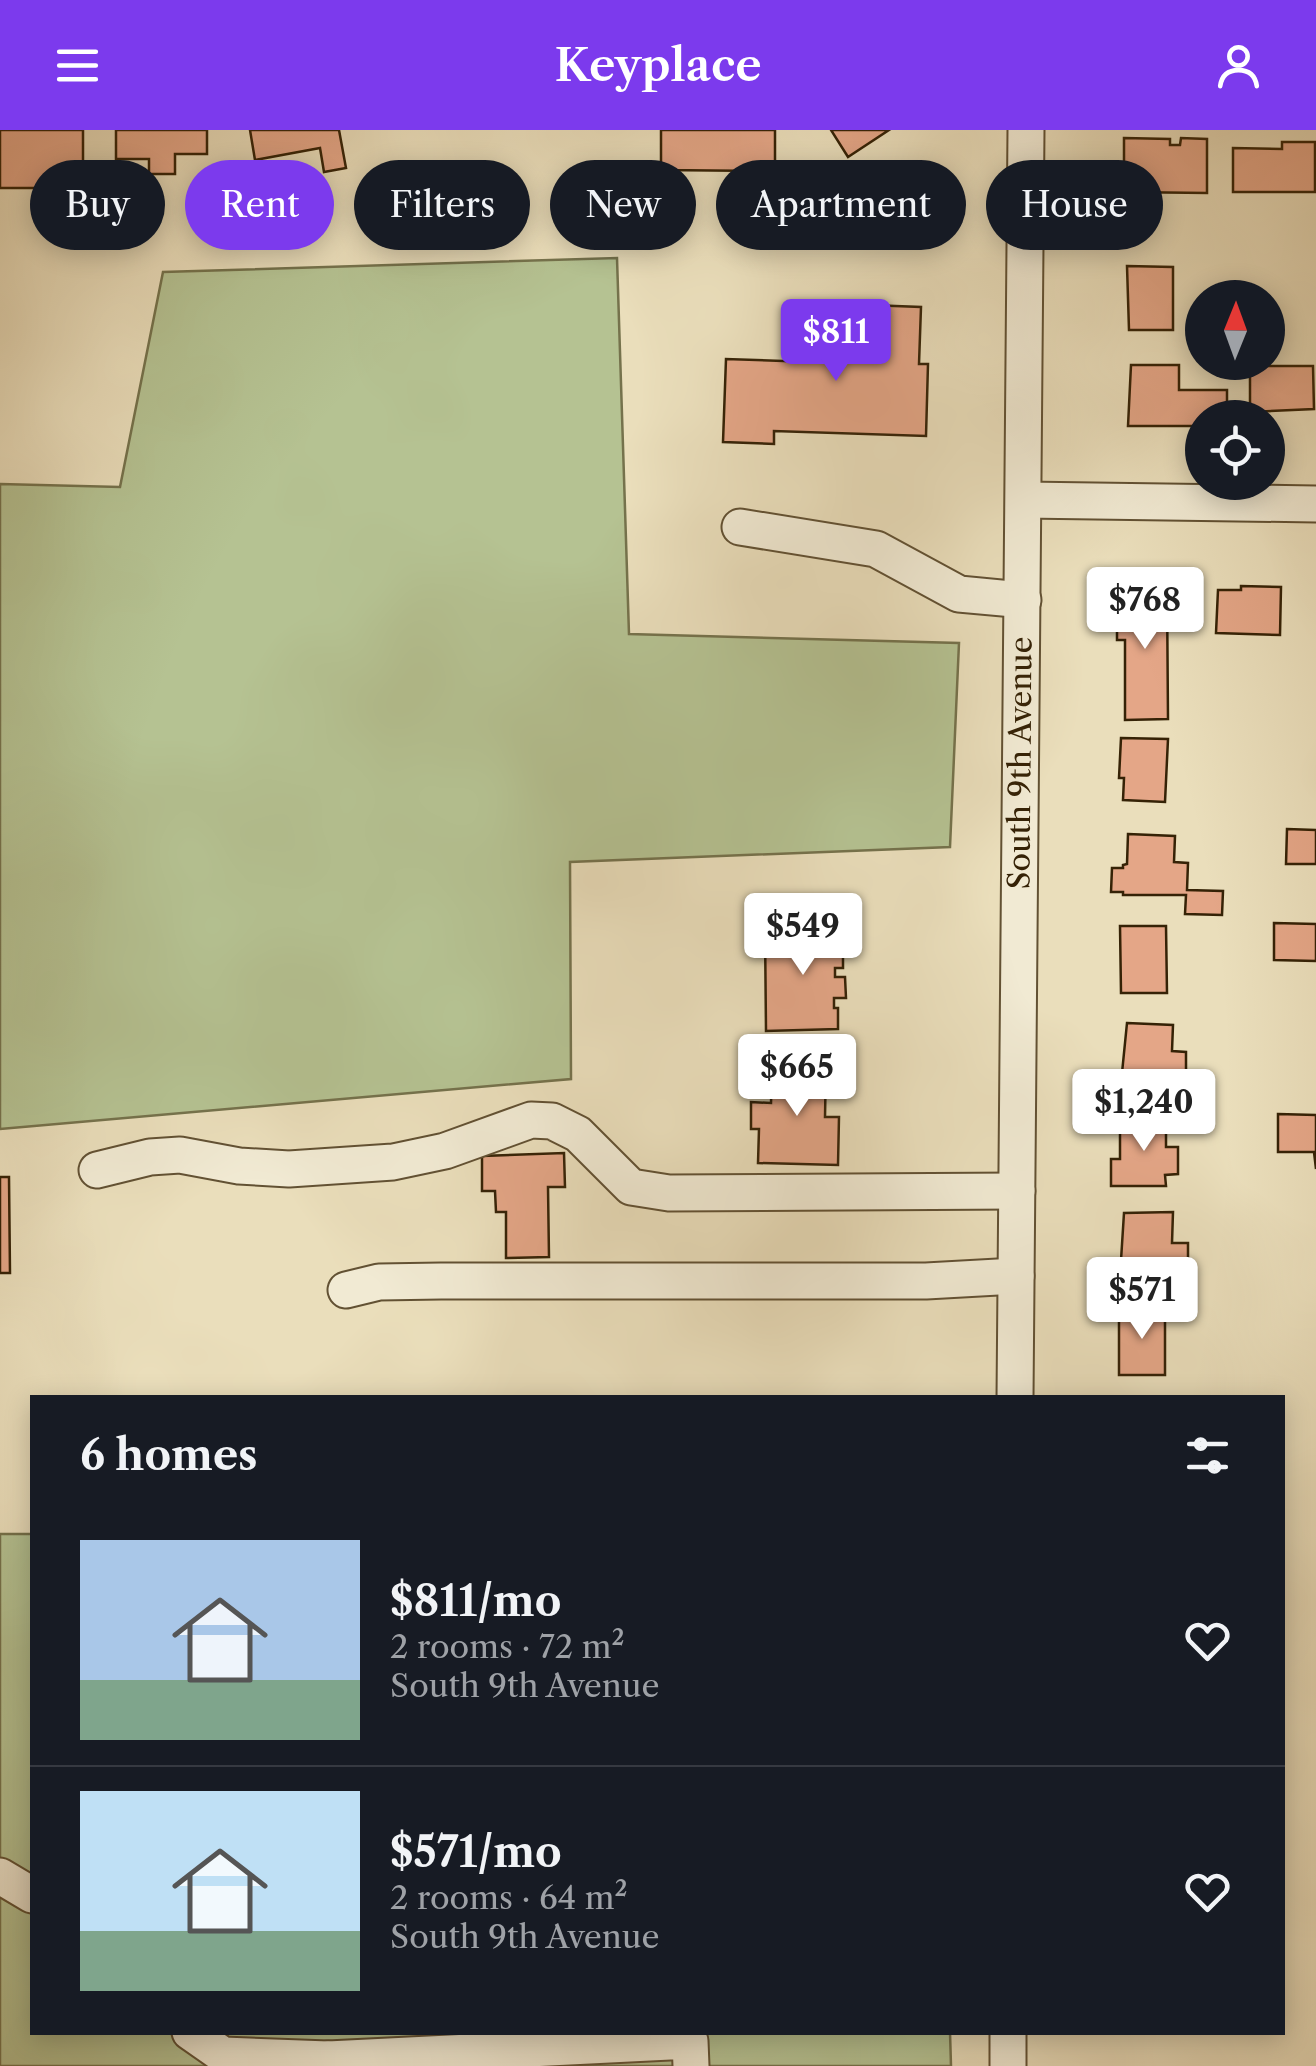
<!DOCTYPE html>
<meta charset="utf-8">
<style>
body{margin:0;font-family:"Libre Caslon Text",serif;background:#242831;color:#f1f3f6;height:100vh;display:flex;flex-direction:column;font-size:38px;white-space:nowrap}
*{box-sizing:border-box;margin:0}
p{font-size:32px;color:#9ea1a6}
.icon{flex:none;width:55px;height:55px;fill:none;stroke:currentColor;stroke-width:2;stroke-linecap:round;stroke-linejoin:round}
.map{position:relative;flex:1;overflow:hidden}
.side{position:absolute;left:30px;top:1265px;width:1255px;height:640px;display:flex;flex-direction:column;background:#171b24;border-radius:0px;box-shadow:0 5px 25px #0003}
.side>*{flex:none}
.banner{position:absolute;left:30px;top:30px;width:1258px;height:90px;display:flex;gap:20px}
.needle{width:65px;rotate:1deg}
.buttons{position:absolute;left:1185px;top:150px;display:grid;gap:20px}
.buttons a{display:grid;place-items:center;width:100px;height:100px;border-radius:50%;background:#171b24;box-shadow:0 5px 25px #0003;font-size:50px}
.price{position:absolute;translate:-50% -85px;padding:0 22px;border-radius:10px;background:#fff;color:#222;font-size:32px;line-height:65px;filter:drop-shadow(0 2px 5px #0008)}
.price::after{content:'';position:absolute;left:50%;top:60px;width:30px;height:22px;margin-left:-15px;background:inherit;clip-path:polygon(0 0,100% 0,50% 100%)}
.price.active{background:#7c3aed;color:#fff}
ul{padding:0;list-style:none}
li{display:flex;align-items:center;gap:30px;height:250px;padding:0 50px}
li+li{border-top:2px solid #363941}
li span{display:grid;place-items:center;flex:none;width:280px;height:200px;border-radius:0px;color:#555}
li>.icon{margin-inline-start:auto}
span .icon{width:120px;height:120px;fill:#fffc;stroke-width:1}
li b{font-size:42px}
h2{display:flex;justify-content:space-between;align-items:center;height:120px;padding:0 50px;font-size:42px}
.chip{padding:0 35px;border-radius:45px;background:#171b24;box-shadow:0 5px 25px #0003;font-size:35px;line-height:90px}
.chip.active{background:#7c3aed;color:#fff}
header{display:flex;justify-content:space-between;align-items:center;height:130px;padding:0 50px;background:#7c3aed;color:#fff;font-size:45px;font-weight:600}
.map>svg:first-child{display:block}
.green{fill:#b5c292;stroke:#75724c;stroke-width:2.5}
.building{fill:#e4a687;stroke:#352206;stroke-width:2.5}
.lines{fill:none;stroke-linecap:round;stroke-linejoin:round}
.minor-casing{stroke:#625133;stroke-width:39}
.minor{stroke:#f1ead3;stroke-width:35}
.labels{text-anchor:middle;stroke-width:10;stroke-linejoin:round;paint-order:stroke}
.street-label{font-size:30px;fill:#352206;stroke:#f1ead3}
</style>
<header><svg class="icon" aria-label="menu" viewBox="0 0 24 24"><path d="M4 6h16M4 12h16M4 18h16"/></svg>Keyplace<svg class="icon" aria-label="person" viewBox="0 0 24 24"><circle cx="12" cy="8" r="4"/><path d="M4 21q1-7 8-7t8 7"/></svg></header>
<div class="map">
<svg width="1316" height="1936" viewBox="0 0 1316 1936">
<rect width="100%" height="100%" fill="#eadebb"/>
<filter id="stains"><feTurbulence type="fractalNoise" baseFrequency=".002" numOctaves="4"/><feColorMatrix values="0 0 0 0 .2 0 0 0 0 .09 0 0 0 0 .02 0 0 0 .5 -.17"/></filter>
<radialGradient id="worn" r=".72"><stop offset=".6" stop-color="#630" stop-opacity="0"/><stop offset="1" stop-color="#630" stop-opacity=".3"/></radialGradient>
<path class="green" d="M617,128L629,504L959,513L950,717L570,732L571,949L0,999V354L120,357L163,142Z
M0,1404H32V1902H950L951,1936H0Z"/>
<path class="building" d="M0,0H83V58H0Z
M116,0H207V24H175V44H149V29H116Z
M250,0H339L346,38L324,42L320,18L255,30Z
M661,0H775V41L661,40Z
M831,0H889L848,27Z
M1124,8L1170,9V15H1180L1181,8L1207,9V63L1124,62Z
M1282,12H1315V62H1233V18L1282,19Z
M1127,136L1173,137V200H1129Z
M842,174L921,177L919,234H928L926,306L774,301V314L723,312L726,229L840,233Z
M1131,235H1179V260H1227V288H1202V296H1128Z
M1250,236H1313L1314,279L1250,282Z
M1241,456L1281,457L1280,505L1216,503L1218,460H1241Z
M1167,459L1168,589L1125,590V510H1117V460Z
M1121,608L1168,609L1165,672L1123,670L1124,648H1119Z
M1287,699L1316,700V734H1286Z
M1128,704L1175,706L1174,732L1188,733L1187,760L1223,761L1222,785L1185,784L1186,765H1123V762H1111L1112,738H1123V735L1127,734Z
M1274,793L1316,794V831L1274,830Z
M1120,796H1166L1167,863H1121Z
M843,797V838H835V847H845L846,868H834V878H838V899L766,901L765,798Z
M1127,893L1173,895L1172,921L1186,922V951H1172V955L1121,953Z
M772,934H826L825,987H839L838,1035L758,1033L759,999H751V972L771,973Z
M1278,984L1316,985V1039L1314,1022H1278Z
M1120,987L1166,988V1017H1178V1044L1165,1045L1166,1056H1111V1029H1120Z
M564,1023L565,1057H548L549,1127L506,1128V1082H496L495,1061H482V1026Z
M0,1047H9L10,1143H0Z
M1173,1082L1172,1113H1188V1133L1172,1132L1173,1146H1120L1124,1083Z
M1119,1180H1165V1245H1119Z"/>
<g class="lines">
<g class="minor-casing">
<g id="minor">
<path d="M1024,370L1316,374"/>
<path d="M740,397L876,419L959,464L1023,470"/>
<path d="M97,1040L150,1027L180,1025L239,1036L289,1039L393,1032L445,1021L531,990L552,991L578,1004L631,1057L669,1063L1017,1061"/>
<path d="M346,1160L379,1152L441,1151H926L1016,1146"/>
<path id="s1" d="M1015,1268L1026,0"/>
<path d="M0,1746L32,1765"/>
<path d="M190,1902L223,1925L328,1929"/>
<path d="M327,1936L328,1929L690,1911L691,1936"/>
<path d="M1008,1936V1902"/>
</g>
</g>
<use href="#minor" class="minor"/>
</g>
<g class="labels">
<g class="street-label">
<text dy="10" stroke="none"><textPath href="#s1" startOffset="635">South 9th Avenue</textPath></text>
</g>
</g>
<rect width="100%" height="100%" filter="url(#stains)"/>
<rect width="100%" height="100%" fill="url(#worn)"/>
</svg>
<div class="buttons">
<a><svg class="needle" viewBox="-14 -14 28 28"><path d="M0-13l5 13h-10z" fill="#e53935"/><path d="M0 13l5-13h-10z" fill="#9ea1a6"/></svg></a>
<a><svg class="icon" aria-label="locate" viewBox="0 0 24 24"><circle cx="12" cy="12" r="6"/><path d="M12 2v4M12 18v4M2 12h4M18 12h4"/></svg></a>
</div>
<b class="price active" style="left:836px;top:254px">$811</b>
<b class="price" style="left:1145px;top:522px">$768</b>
<b class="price" style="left:803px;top:848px">$549</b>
<b class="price" style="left:797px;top:989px">$665</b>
<b class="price" style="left:1144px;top:1024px">$1,240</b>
<b class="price" style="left:1142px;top:1212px">$571</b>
<div class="banner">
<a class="chip">Buy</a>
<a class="chip active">Rent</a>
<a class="chip">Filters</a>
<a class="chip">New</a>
<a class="chip">Apartment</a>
<a class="chip">House</a>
</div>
<section class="side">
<h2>6 homes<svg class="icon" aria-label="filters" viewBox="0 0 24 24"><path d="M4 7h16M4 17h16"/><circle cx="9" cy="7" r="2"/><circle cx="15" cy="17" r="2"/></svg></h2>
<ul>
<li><span style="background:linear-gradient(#a9c7e8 70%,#7fa58c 0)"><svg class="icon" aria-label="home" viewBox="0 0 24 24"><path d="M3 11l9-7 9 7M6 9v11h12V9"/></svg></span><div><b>$811/mo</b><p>2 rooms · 72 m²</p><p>South 9th Avenue</p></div><svg class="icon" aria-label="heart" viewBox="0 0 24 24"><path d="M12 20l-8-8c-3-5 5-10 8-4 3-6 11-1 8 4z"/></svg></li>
<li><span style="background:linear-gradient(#bfe0f5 70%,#7fa58c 0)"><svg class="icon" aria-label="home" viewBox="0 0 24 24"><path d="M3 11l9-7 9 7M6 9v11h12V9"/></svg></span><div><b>$571/mo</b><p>2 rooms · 64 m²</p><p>South 9th Avenue</p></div><svg class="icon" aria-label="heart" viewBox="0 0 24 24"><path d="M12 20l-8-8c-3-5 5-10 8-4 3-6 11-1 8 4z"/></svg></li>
</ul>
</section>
</div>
